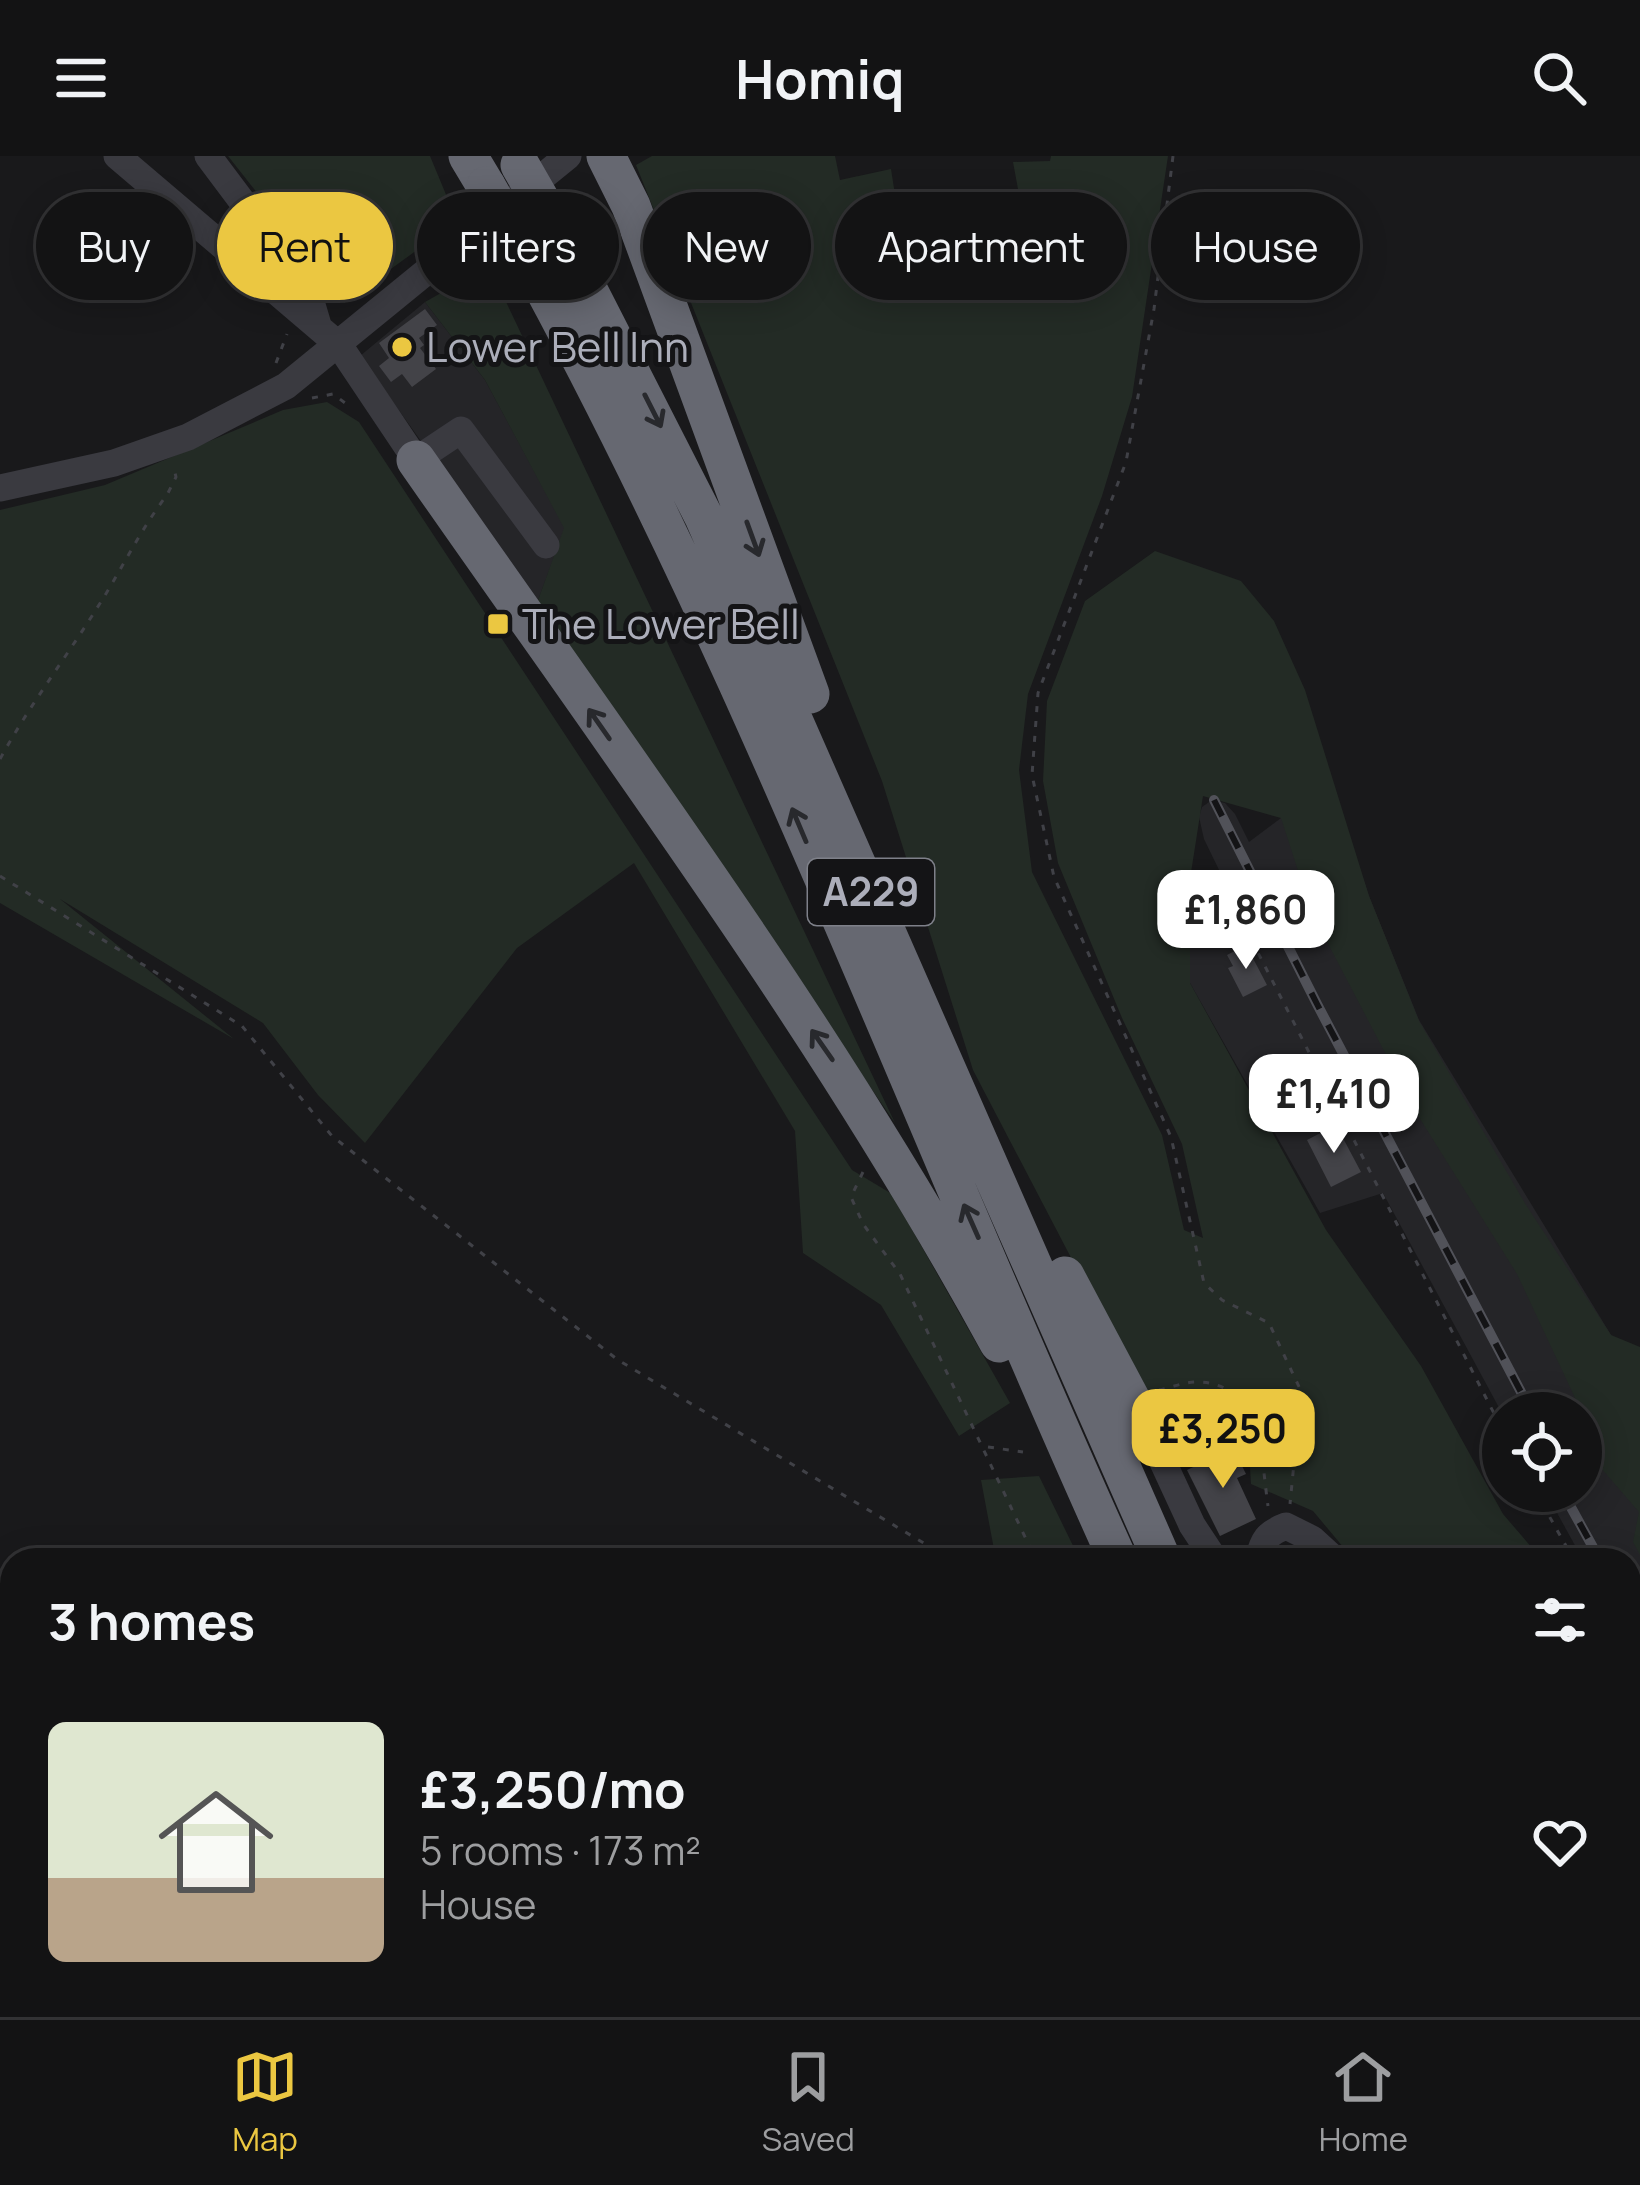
<!DOCTYPE html>
<meta charset="utf-8">
<style>
body{margin:0;font-family:Manrope,sans-serif;background:#202022;color:#f1f3f6;height:100vh;display:flex;flex-direction:column;font-size:45px;white-space:nowrap}
*{box-sizing:border-box;margin:0}
p{font-size:39px;color:#9d9ea0}
.icon{flex:none;width:66px;height:66px;fill:none;stroke:currentColor;stroke-width:2;stroke-linecap:round;stroke-linejoin:round}
.map{position:relative;flex:1;overflow:hidden}
.sheet{position:absolute;left:0px;top:1392px;width:1641px;height:471px;display:flex;flex-direction:column;background:#131314;border-radius:36px 36px 0 0;box-shadow:0 6px 30px #0003,0 0 0 3px #323234}
.sheet>*{flex:none}
.banner{position:absolute;left:36px;top:36px;width:1569px;height:108px;display:flex;gap:24px}
.controls{position:absolute;left:1482px;top:1236px;display:grid;gap:24px}
.controls a{display:grid;place-items:center;width:120px;height:120px;border-radius:50%;background:#131314;box-shadow:0 6px 30px #0003,0 0 0 3px #323234;font-size:60px}
.price{position:absolute;translate:-50% -102px;padding:0 27px;border-radius:24px;background:#fff;color:#222;font-size:39px;line-height:78px;filter:drop-shadow(0 3px 6px #0008)}
.price::after{content:'';position:absolute;left:50%;top:72px;width:36px;height:27px;margin-left:-18px;background:inherit;clip-path:polygon(0 0,100% 0,50% 100%)}
.price.active{background:#ebc741;color:#111}
ul{padding:0;list-style:none}
li{display:flex;align-items:center;gap:36px;height:300px;padding:0 48px}
li span{display:grid;place-items:center;flex:none;width:336px;height:240px;border-radius:18px;color:#555}
li>.icon{margin-inline-start:auto}
span .icon{width:144px;height:144px;fill:#fffc;stroke-width:1}
li b{font-size:51px}
h2{display:flex;justify-content:space-between;align-items:center;height:144px;padding:0 48px;font-size:51px}
.chip{padding:0 42px;border-radius:54px;background:#131314;box-shadow:0 6px 30px #0003,0 0 0 3px #323234;font-size:42px;line-height:108px}
.chip.active{background:#ebc741;color:#111}
header{display:flex;justify-content:space-between;align-items:center;height:156px;padding:0 48px;background:#131314;font-size:54px;font-weight:700}
.tabs{display:flex;justify-content:space-around;align-items:center;height:168px;border-top:3px solid #323234;background:#131314;font-size:33px;color:#9d9ea0}
.tabs a{display:grid;justify-items:center;gap:6px}
.tabs .active{color:#ebc741}
.map>svg:first-child{display:block}
.built{fill:#252528}
.green{fill:#232b25}
.building{fill:#434348}
.lines{fill:none;stroke-linecap:round;stroke-linejoin:round}
.path{stroke:#404147;stroke-width:3;stroke-dasharray:6 9;stroke-linecap:butt}
.minor{stroke:#3a3a40;stroke-width:27}
.highway{stroke:#666871;stroke-width:39}
.rail-casing{stroke:#515259;stroke-width:10}
.rail{stroke:#141416;stroke-width:6;stroke-dasharray:18;stroke-linecap:butt}
.path-bridge{stroke:#404147;stroke-width:3;stroke-dasharray:6 9;stroke-linecap:butt}
.highway-bridge{stroke:#666871;stroke-width:39}
.oneway{stroke:#28292d}
.poi-dot{fill:#ebc741;stroke:#141416;stroke-width:4.5}
.labels{text-anchor:middle;stroke-width:10;stroke-linejoin:round;paint-order:stroke}
.shield{fill:#141416;stroke:#7e8089;stroke-width:3}
.shield-label{font-size:39px;font-weight:bold;fill:#acaeba}
.poi-label{font-size:42px;fill:#acaeba;stroke:#141416;text-anchor:start}
</style>
<header><svg class="icon" aria-label="menu" viewBox="0 0 24 24"><path d="M4 6h16M4 12h16M4 18h16"/></svg>Homiq<svg class="icon" aria-label="search" viewBox="0 0 24 24"><circle cx="10" cy="10" r="6"/><path d="M15 15l6 6"/></svg></header>
<div class="map">
<svg width="1640" height="1861" viewBox="0 0 1640 1861">
<rect width="100%" height="100%" fill="#19191b"/>
<path class="built" d="M425,146L485,224L565,372L537,447L360,200Z
M1212,644L1225,647L1235,658L1249,686L1281,662L1338,647L1369,740L1419,864L1611,1179L1640,1254V1508L1629,1488V1404H1583L1545,1335H1581V1257L1503,1259L1383,1037L1320,1057L1190,827V723L1220,716L1204,683L1199,661L1202,651Z"/>
<path class="green" d="M228,0H430L457,65L344,147Z
M652,0H835L840,24L891,13L900,71L968,64L1018,33L1013,6L1050,5L1051,0H1168L1132,241L1102,340L1028,538L1019,614L1032,716L1162,979L1184,1074L1203,1082L1182,988L1122,862L1058,707L1043,625L1047,545L1085,445L1155,395L1241,425L1274,465L1305,534L1369,740L1419,865L1526,1049L1611,1179L1640,1191V1399L1633,1386L1639,1356L1601,1312L1576,1244L1517,1118L1417,958L1311,755L1281,662L1203,640L1190,723V827L1326,1074L1421,1210L1503,1358L1539,1400L1559,1404H1354L1313,1355L1251,1328L1249,1295L1222,1254L1161,1274L973,914L882,625L636,9Z
M489,110L895,967L537,447L564,372L485,224L425,146Z
M327,246L359,266L852,1014L892,1038L1010,1247L959,1280L881,1149L803,1097L795,975L634,707L517,792L365,987L318,939L263,867L60,743L234,883L0,747V354L105,329L283,254Z
M1039,1320L1080,1404H996L981,1324Z
M1629,1520L1640,1539V1861H1597L1589,1851H1629Z
M9,1526H12V1851H680L678,1861H0V1539Z"/>
<path class="building" d="M425,153L437,169L419,182L424,189L420,192L436,213L412,231L402,218L391,226L379,210L389,202L379,187Z
M1246,789L1267,829L1243,841L1228,812L1233,810L1227,799Z
M1336,969L1361,1016L1331,1031L1307,984Z
M1233,1292L1246,1318L1237,1322L1256,1363L1220,1380L1187,1314Z"/>
<g class="lines">
<path class="path" d="M1173,0L1154,153L1126,306L1038,537L1032,619L1054,721L1171,981L1204,1127L1222,1144L1269,1167L1301,1235L1290,1348
M276,207L287,178
M312,242L333,238L352,252
M0,603C29,550 65,503 97,452C121,415 140,374 167,339L176,321L174,313
M0,720L242,870L332,980L618,1204L952,1404
M1231,744L1503,1275
M863,1016L851,1041L863,1068L900,1118L1036,1404
M1159,1234C1170,1232 1184,1226 1196,1226C1262,1226 1261,1301 1268,1350
M988,1291L1023,1296
M1535,1335L1574,1404
M1629,1501L1640,1520
M617,1861L637,1851"/>
<path class="minor" d="M117,0L339,189L416,304L461,274L546,389
M208,0L307,132L318,169
M0,332L114,307L188,281L286,230L568,0
M1156,1291L1192,1369L1215,1404
M1258,1404C1263,1384 1267,1377 1286,1370L1312,1383L1335,1404
M1229,1851L1232,1861
M1475,1851L1482,1861"/>
<path class="highway" d="M468,0L486,30
M606,0L631,50L810,538
M559,77L704,361L1162,1404
M524,96C755,516 920,968 1118,1404
M416,304C617,593 830,877 999,1187
M1065,1120L1156,1291
M1301,1851L1304,1861
M1342,1851L1345,1861"/>
<g class="rail-casing">
<path id="rail" d="M1214,644L1317,848L1532,1257
M1562,1335L1600,1404
M1629,1429L1640,1448"/>
</g>
<use href="#rail" class="rail"/>
<path class="path-bridge" d="M1629,1434L1640,1428"/>
<path class="highway-bridge" d="M520,9L559,77
M486,30L524,96"/>
</g>
<defs><path id="oneway-shaft" d="M-6 0H5M1.5-3L5.5 0L1.5 3" fill="none" stroke-width="1.6" stroke-linecap="round" stroke-linejoin="round" transform="scale(3)"/></defs>
<g class="oneway">
<use href="#oneway-shaft" transform="translate(653 255) rotate(63)"/>
<use href="#oneway-shaft" transform="translate(753 383) rotate(70)"/>
<use href="#oneway-shaft" transform="translate(599 568) rotate(-125)"/>
<use href="#oneway-shaft" transform="translate(799 669) rotate(-113)"/>
<use href="#oneway-shaft" transform="translate(822 889) rotate(-125)"/>
<use href="#oneway-shaft" transform="translate(971 1065) rotate(-114)"/>
</g>
<g class="poi-dot">
<circle cx="402" cy="191" r="12"/>
<rect x="486" y="456" width="24" height="24" rx="6"/>
</g>
<g class="labels">
<rect class="shield" x="808" y="703" width="126" height="66" rx="9"/>
<g class="shield-label">
<text x="871" y="750">A229</text>
</g>
<g class="poi-label">
<text x="426" y="206">Lower Bell Inn</text>
<text x="522" y="483">The Lower Bell</text>
</g>
</g>
</svg>
<div class="controls">
<a><svg class="icon" aria-label="locate" viewBox="0 0 24 24"><circle cx="12" cy="12" r="6"/><path d="M12 2v4M12 18v4M2 12h4M18 12h4"/></svg></a>
</div>
<b class="price" style="left:1246px;top:816px">£1,860</b>
<b class="price" style="left:1334px;top:1000px">£1,410</b>
<b class="price active" style="left:1223px;top:1335px">£3,250</b>
<div class="banner">
<a class="chip">Buy</a>
<a class="chip active">Rent</a>
<a class="chip">Filters</a>
<a class="chip">New</a>
<a class="chip">Apartment</a>
<a class="chip">House</a>
</div>
<section class="sheet">
<h2>3 homes<svg class="icon" aria-label="filters" viewBox="0 0 24 24"><path d="M4 7h16M4 17h16"/><circle cx="9" cy="7" r="2"/><circle cx="15" cy="17" r="2"/></svg></h2>
<ul>
<li><span style="background:linear-gradient(#dfe7d0 65%,#b9a48a 0)"><svg class="icon" aria-label="home" viewBox="0 0 24 24"><path d="M3 11l9-7 9 7M6 9v11h12V9"/></svg></span><div><b>£3,250/mo</b><p>5 rooms · 173 m²</p><p>House</p></div><svg class="icon" aria-label="heart" viewBox="0 0 24 24"><path d="M12 20l-8-8c-3-5 5-10 8-4 3-6 11-1 8 4z"/></svg></li>
</ul>
</section>
</div>
<nav class="tabs">
<a class="active"><svg class="icon" aria-label="map" viewBox="0 0 24 24"><path d="M3 6l6-2 6 2 6-2v14l-6 2-6-2-6 2zM9 4v14M15 6v14"/></svg>Map</a>
<a><svg class="icon" aria-label="saved" viewBox="0 0 24 24"><path d="M7 4h10v16l-5-4-5 4z"/></svg>Saved</a>
<a><svg class="icon" aria-label="home" viewBox="0 0 24 24"><path d="M3 11l9-7 9 7M6 9v11h12V9"/></svg>Home</a>
</nav>
